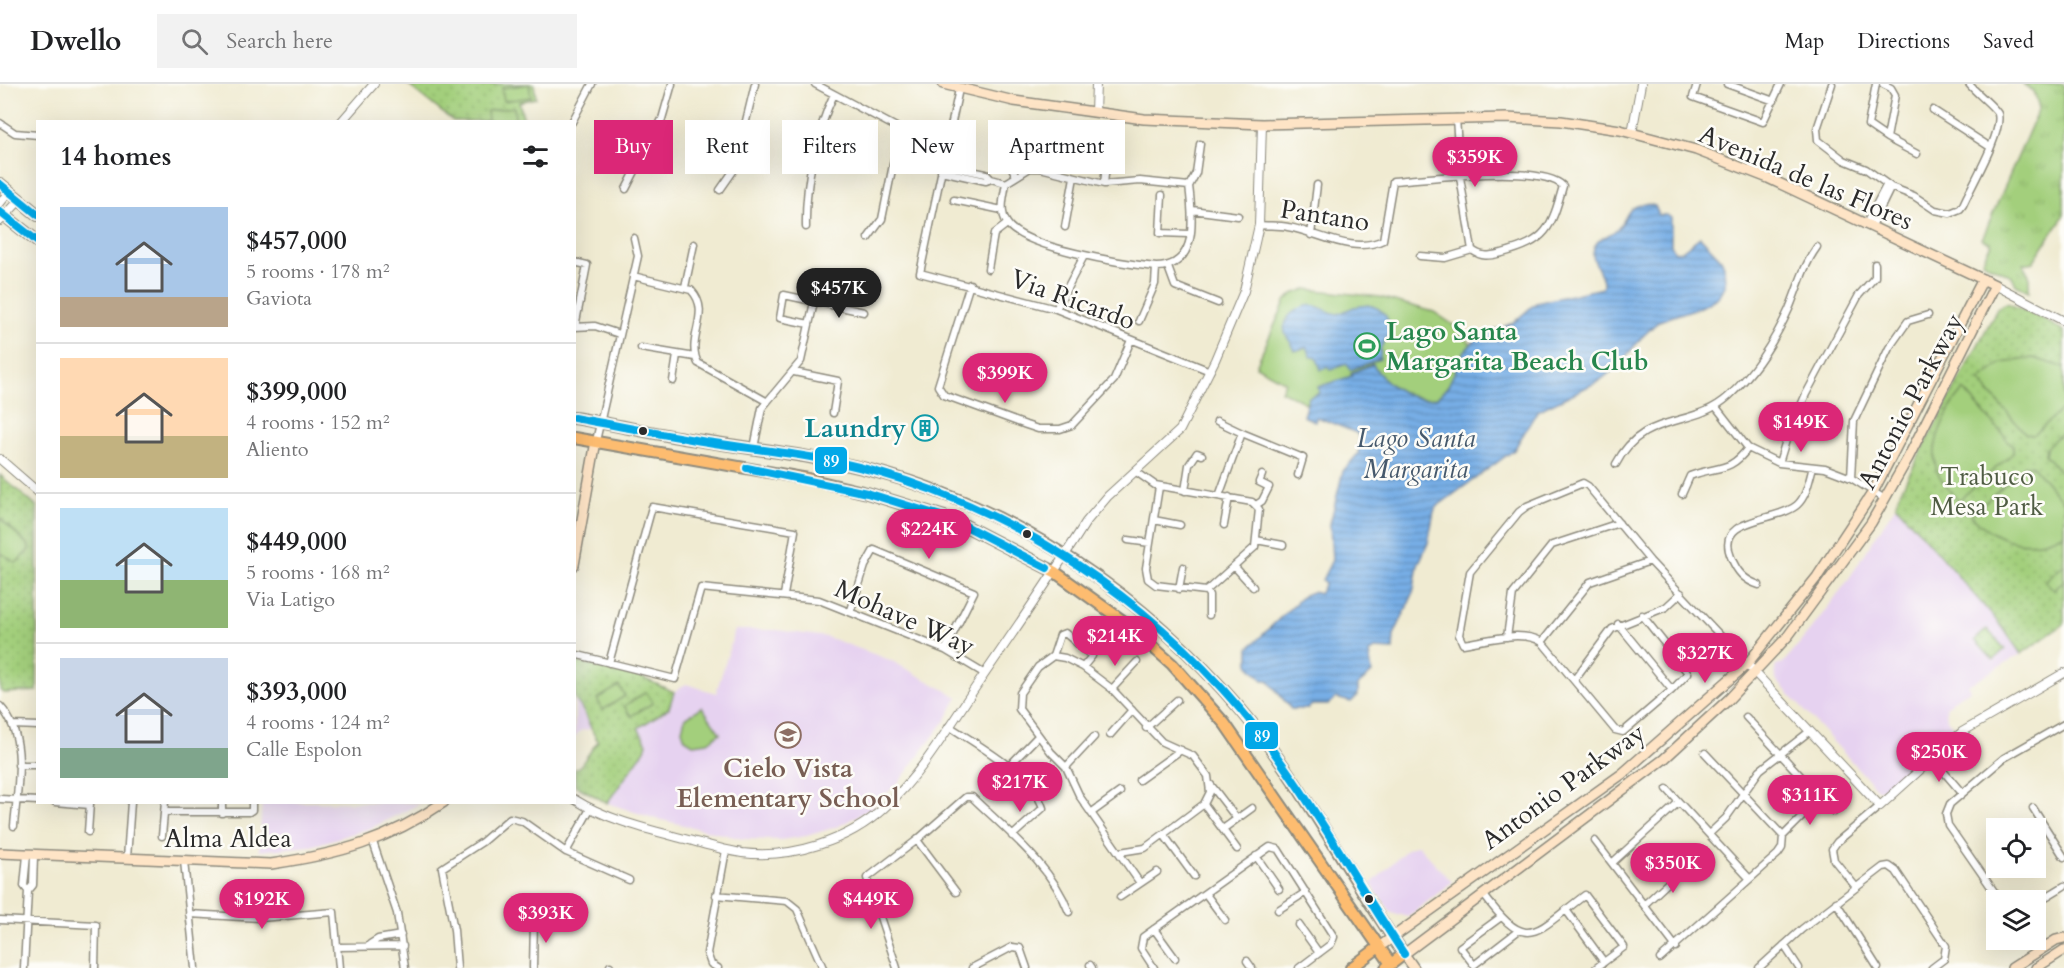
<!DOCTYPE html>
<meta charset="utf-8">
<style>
body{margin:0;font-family:Cardo,serif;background:#f2f2f2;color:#202124;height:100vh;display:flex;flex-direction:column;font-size:22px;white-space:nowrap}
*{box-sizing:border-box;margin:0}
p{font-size:20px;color:#757577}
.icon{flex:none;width:33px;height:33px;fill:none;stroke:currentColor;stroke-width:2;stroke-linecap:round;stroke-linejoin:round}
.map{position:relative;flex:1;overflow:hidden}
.side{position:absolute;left:36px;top:36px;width:540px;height:684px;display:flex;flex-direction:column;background:#fff;border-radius:0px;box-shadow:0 6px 24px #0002}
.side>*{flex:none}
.hud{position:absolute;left:594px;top:36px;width:570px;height:54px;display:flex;gap:12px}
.buttons{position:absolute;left:1986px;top:734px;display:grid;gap:12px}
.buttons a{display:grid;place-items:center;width:60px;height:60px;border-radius:0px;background:#fff;box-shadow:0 6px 24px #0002;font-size:30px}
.price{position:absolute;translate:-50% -51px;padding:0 14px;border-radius:21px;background:#db2777;color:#fff;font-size:20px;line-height:39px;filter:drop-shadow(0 2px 3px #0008)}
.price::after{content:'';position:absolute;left:50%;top:36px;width:18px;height:14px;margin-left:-9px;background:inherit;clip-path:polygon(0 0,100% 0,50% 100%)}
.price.selected{background:#222;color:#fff}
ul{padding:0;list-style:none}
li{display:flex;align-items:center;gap:18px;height:150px;padding:0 24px}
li+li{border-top:2px solid #e0e0e0}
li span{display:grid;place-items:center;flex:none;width:168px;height:120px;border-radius:0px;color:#555}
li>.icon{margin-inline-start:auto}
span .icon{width:72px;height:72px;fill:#fffc;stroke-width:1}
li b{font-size:26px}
h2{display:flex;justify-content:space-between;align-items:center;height:72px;padding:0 24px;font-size:26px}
.pill{padding:0 21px;border-radius:0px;background:#fff;box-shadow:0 6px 24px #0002;font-size:21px;line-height:54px}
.pill.selected{background:#db2777;color:#fff}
header{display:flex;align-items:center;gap:36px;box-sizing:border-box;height:84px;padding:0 30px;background:#fff;border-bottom:2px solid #e0e0e0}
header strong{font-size:28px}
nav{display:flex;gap:33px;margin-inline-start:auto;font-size:21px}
.search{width:420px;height:54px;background:#f2f2f2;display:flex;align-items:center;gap:15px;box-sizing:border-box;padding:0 21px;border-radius:0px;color:#757577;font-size:22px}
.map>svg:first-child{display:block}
.built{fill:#e6d2f0}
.grass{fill:url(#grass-tufts);stroke:#677d54;stroke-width:1.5}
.park{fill:url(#park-dots);stroke:#677d54;stroke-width:1.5}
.pitch{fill:#a3cf7c;stroke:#677d54;stroke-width:1.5}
.water{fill:url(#water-rules);stroke:#516c88;stroke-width:1.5}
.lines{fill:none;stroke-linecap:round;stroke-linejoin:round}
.minor-casing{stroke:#8e8b7e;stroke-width:9}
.tertiary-casing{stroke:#8e8b7e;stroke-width:10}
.secondary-casing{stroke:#8e8b7e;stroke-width:12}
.primary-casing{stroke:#8e8b7e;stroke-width:14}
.minor{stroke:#fff;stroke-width:6}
.tertiary{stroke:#fff;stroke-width:8}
.secondary{stroke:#fee4c6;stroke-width:9}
.primary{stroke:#fdbc70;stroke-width:10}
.bus-1-casing{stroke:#fdfcf7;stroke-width:12}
.bus-1{stroke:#02a8e8;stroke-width:8}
.bus-dot{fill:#2b2b2b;stroke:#fdfcf7;stroke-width:2}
.labels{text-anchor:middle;stroke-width:5;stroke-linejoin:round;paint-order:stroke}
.street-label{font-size:26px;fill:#2b2b2b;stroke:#fdfcf7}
.leisure-label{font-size:26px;font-weight:bold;fill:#27864d;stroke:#fdfcf7;text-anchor:start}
.culture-label{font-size:26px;font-weight:bold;fill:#0d838f;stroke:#fdfcf7;text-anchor:end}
.park-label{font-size:26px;fill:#4f5c43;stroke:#fdfcf7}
.education-label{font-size:26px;font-weight:bold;fill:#785e54;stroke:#fdfcf7}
.water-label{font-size:27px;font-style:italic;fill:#46596c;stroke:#fdfcf7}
.line-badge{stroke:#fdfcf7;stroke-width:2}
.badge-label{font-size:16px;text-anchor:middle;font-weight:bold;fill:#fff}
</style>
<header>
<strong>Dwello</strong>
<div class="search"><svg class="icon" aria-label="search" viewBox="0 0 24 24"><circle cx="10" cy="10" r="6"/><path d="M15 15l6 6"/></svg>Search here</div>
<nav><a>Map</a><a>Directions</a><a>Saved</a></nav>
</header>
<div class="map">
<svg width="2064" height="884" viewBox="0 0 2064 884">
<defs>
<pattern id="grass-tufts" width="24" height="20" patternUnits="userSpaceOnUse" patternTransform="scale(1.5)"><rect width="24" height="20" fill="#a3cf7c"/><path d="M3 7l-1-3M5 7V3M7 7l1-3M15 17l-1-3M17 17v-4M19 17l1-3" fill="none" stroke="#8cb26b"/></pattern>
<pattern id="park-dots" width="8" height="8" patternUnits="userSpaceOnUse" patternTransform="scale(1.5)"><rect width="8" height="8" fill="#a3cf7c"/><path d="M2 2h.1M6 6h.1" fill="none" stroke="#8cb26b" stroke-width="1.8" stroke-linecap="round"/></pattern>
<pattern id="water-rules" width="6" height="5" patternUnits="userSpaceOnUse" patternTransform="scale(1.5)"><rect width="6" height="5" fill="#77aee6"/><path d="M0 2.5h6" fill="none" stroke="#628ebb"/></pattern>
</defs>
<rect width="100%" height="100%" fill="#fdfcf7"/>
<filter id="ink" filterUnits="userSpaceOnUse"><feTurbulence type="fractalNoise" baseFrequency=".0167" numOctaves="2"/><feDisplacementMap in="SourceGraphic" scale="12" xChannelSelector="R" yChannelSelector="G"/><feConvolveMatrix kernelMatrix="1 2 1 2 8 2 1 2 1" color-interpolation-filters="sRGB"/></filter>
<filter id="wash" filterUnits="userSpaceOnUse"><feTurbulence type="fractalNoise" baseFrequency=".008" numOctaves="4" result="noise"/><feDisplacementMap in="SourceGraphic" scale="24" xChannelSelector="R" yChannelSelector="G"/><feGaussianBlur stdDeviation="1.35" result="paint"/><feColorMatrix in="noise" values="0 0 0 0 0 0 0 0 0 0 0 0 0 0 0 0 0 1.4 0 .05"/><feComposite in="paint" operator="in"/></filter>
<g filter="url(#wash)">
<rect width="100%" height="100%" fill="#f0ebd2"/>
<path class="built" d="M1896,421L2003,544L2021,570L1968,601L1970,606L1953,616L1946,624L1947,635L1954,644L1885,705H1877L1776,596L1775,583L1783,579L1813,543L1846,499Z
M735,546H777L827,553L890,576L958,613L945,637L899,698L870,725L839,742L807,752L781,756L743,755L653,734L607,719L645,666L646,658L638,644L669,624L674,608L686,600L716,609Z
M575,616L584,625L590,645L580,647L575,654Z
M262,719V718L421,719L371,744L311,762L259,767Z
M1418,761L1452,798L1408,833L1391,828L1371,800L1407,765Z"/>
<path class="grass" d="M2022,0H2064V131L2033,178L2023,180L2029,191V207L2016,201L2012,192L1982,178L1991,159L1982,155L2039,24L2034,7Z"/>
<path class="park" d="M407,0H534L536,14L519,18L524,36L521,37H453Z
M2007,219L2039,233L2064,247V540L2021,570L2003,544L1896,421L1901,406L1998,223Z
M0,391L37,423V607L3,609L0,606Z
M1987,545L2005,565L1993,576L1975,556Z
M574,577L643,594L674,608L669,624L638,644L647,659L645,666L607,719L575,701V685L580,682L598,657C588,643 587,627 575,616Z"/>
<path class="pitch" d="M529,0L531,13L504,17L502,4Z
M514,23L515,36L488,37L487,27Z
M1306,205L1380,213L1434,228L1452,240L1471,260C1457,276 1454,302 1436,314C1410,317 1386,302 1372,280L1351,289L1352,292L1318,303L1320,309L1309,313L1306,319L1281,307L1285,298L1256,282L1286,216L1293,210Z
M2033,274L2064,283V324L2033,351L2026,350L1979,296L2002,279Z
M1964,306L2013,362V369L1959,416C1951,408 1943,400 1938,389C1927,363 1946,326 1964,306Z
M2064,347V392L2045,371L2046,363Z
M2032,381L2064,419V449C2030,468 1996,458 1971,431L2025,382Z
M0,434L29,462V466L16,479L0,468Z
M2064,480V496L2054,506L2045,497Z
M619,602L625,612L603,626L597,615Z
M646,608L653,619L631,632L624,622Z
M702,623L720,649L708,658L693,660L685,655L682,646L685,634Z"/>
<path class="water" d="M1646,120L1655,122L1659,131H1667L1671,134V161L1675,168L1682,167L1700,153L1721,175L1724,182L1725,200L1718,213L1703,222L1659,237L1641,254L1617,283L1599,297L1537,327L1514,366L1439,421L1434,427L1428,459L1418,481L1413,510L1394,551L1393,566L1374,565L1369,569L1372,589L1358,601V611L1351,618L1336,614L1328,621H1312L1307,625H1291L1268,596H1263L1249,581V564L1304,511L1313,508L1319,510L1325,499L1322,496L1332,476L1330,440L1343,387L1358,370L1360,356L1357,349L1317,333L1315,337L1303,332L1309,313L1320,309L1318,303L1352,292L1351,289L1373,280C1383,301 1415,321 1438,313L1448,302L1464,268L1478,253L1513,239L1536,219L1602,204C1607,193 1592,181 1593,169C1595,153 1607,154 1616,146C1629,136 1623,122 1646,120Z
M1368,221C1383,224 1391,234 1389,250L1381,263L1380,275L1350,286L1347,280L1330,286L1328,283L1321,286L1316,272L1311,273L1307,263L1295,267C1293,260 1288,256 1286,251C1278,234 1301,219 1315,222C1324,224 1329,229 1338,230L1354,223Z"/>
</g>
<g filter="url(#ink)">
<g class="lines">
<g class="minor-casing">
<path id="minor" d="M815,0L896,43L899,51L882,135L868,154
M1697,0L1693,13L1763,38L1781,0
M1727,0L1774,17
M1832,0L1817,45L1818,56L1844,76L1866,85L1891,103L1914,112L1935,126L1950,129L1960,125L1963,121C1971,102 2003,49 1998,30C1995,23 1975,8 1969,0
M1876,0L1868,41L1887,54
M1883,0L1891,4L1895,11L1887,54L1917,70
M959,5L920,189L1056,225L1210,287
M1933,26L1990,63
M1456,34L1460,93L1472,166
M572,38L592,0
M0,39L15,49L38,51
M942,81L986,90L991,95L1006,99
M1030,84H1040L1104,100L1140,97L1189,102C1193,133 1199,183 1156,183C1126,180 1023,164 1007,139C999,127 1004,112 1006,99Z
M941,87L986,97L991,95
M1016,92L1011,82L1020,45
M1104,100L1109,52
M1189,102L1196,89L1200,60
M626,105L662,35L672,0
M720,106L734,86L755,0
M1162,111L1160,149L1189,150
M954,116L1002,126
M1192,126L1238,132
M1866,140L1887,100
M1259,141C1269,142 1279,141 1288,143C1318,148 1353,171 1383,156L1393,97C1428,95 1540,79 1563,102C1551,145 1547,157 1502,169C1489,172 1483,174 1472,166
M1872,142L1891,103
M806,143C805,99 816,49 834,10
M1065,143L1074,93
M1311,151L1317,101
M1420,172L1445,174L1472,166
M574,178L587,181L575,243
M1168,183L1175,202L1218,219
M988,185L994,150L1007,140
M633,192L691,206C713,229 685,254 698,279L766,317
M970,200L938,302L944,311L1026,341L1038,345H1060L1072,341L1114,296L1131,256
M685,203L694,160
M1056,225L1084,172
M1139,237L1155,200L1156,183
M809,240L780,234L784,211L864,228
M574,243L595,242L619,250
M641,264L695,273
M794,288L838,297L833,329
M673,297L677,271
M1716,323L1748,364L1779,379L1825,384L1851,394L1885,415
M1217,337L1242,349L1219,412
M1242,349L1303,374L1298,391
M596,357L638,172L634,154
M754,364L762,324L801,277L814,218
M1779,379L1787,353L1806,310L1859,211L1875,193V180
M1616,380C1644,326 1692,346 1729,312C1754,289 1775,256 1789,225C1798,204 1803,182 1817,163
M1135,387L1155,401L1252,418L1259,425L1255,463L1206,507L1156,501L1148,495L1146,484L1159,403
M1851,394L1854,337L1889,264L1908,237L1928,231
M1185,407L1189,381L1197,369L1202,371
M1682,410L1690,392C1717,381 1729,390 1748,364
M1256,421L1262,417L1269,403L1259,398L1262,391
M1154,436L1180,441
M1224,441L1229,413
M1128,456L1150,459
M1256,456L1283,461
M1235,483L1253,503
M1759,501C1744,496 1737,488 1731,473C1714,432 1778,438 1797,421C1807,412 1809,396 1813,383
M1179,505L1183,483
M1206,507L1209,511V531
M851,526L865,482L874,466L974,508L945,566
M1642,531L1688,589L1672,606L1623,648L1615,646L1542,558C1521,545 1486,557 1463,560L1459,551L1470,488L1519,428L1527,422L1583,399L1588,402L1650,477L1747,580
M1618,540L1672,606
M1507,553L1513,510L1552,461L1619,439
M1542,558L1590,498L1650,477
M574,570L675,595L701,504L819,516L945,566L985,590
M1053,572L1060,551L1065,549L1092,572L1083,583
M609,579L652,423L795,447L784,511
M1574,596L1612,545L1666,523L1681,509
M1112,605L1137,578
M0,622C29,653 17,704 14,742
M1746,633L1834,728
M13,641L38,642
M949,642C977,661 1033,691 1043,724L1012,752
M1146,644L1177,616
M1110,651L1132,626
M1705,669L1783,752
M1932,674L1962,709
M18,681H38
M1009,682L1038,652
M1066,683L1094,653
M1139,696L1181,666
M1211,701L1237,735
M1667,705L1749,794
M0,715L38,717
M55,718L90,721
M222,718V729
M1204,720L1237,765
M2033,724L2064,773
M164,728H249L252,726V718
M1091,729L1120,708
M1223,745L1252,724
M88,748L90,719
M1709,750L1726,734L1760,686L1810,647
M1164,751L1194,792
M162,752L165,718
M1783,752L1821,714
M917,756L956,808
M1595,757L1676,863
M373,758L397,829L405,884
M566,768L590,725
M1120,768L1145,764L1204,720L1210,708L1208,692L1193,672L1162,658L1112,605L1083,583L1065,574L1053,572L1038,583L1020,609L1019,625L1051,668L1066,683L1080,713L1140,799
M1256,772L1279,805
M127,774L131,718
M184,777L195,884
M1612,779L1679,718
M1856,803L1834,776L1832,765L1837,758L1880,722
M28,807L33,801L34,772
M1205,809L1225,836
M1483,810C1528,870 1533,850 1585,811L1624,863L1596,884
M716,811L787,817L797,825L823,884
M1120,813L1157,788
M2000,816L1948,741L1946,730L1950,720L2004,674L2064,640
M1836,818L1878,884
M2036,819L2064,802
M1644,821L1686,782
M1278,826L1306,808
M1566,826L1604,878
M189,830L260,834L334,828L339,884
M1501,833L1460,863L1474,881L1518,847
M0,836L96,841L95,884
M1299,841L1319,869
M1154,845L1175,874
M370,860L378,855L401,851
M1784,861L1799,884
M338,863L403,862
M1660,875L1778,770L1782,764L1783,752
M1247,877L1252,884
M1090,881L1092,884
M24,884L28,807L24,802L27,771
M457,884L454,846L442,784L482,758L510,734L522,737L566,768L629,796
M533,884L534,836
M610,884V882
M718,884L711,880L707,869L726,766
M897,884L867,794L917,756L966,713H972C1007,747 1052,782 1069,828
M972,884L1012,863L1020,864L1027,884
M1154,884L1141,864L1143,853L1270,763L1278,765L1334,853L1331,860L1299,884
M1759,884L1802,845L1883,783L1889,782L1896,787L1946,862L1944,875L1932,884"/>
</g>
<g class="tertiary-casing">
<path id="tertiary" d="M1095,28L1096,0
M341,38L374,0
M1632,49L1641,0
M0,119L9,108
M0,137L19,117
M1995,201L2064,237
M0,375L38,408
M1747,580L1880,722L1962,648L2064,589
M574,715C607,736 647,745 685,755C704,760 723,766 742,769C791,775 849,757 885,723C921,691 948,644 975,604C1013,549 1051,494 1086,438L1108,412L1180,346L1215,276L1244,207L1259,141L1262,40"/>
</g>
<g class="secondary-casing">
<path id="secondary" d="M943,0L1014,17L1144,35L1262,40L1506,34L1561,37L1620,46L1696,66L1768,94L1995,201L1908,374L1871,439L1788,552L1729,615L1664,675L1404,870L1414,884
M574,481L596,357
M0,769L271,780C339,770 387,757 444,718
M1379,863L1622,690L1747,580L1817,493L1873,408L1983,195
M2012,884L2056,856L2064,854
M2036,884L2064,866"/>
</g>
<g class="primary-casing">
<path id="primary" d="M0,100L38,131
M0,128L38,158
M574,334C618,341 660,351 703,357C760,366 818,372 874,387C1019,426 1144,512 1241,626C1304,701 1348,790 1404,870L1386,884
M574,354L808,395L867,409L954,436L1055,488L1123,537L1172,580L1225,640L1391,880
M1351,884L1379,863"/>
</g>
<use href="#minor" class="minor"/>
<use href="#tertiary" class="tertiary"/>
<use href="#secondary" class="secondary"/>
<use href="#primary" class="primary"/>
<g class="bus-1-casing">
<path id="bus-1" d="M0,100L38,131
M0,128L38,158
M574,334C621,342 667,352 714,359C767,367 821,372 874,387C1017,427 1145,513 1241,626C1304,701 1350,789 1404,870
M747,384L867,409L954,436L1047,484"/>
</g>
<use href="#bus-1" class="bus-1"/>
</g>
</g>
<defs>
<g id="stadium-ring" transform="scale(1.35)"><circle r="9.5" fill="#fdfcf7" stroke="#2e9e5b" stroke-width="1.5"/><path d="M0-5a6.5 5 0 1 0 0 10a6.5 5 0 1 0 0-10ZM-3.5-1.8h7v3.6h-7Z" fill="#2e9e5b"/></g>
<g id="building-ring" transform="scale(1.35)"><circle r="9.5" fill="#fdfcf7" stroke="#0f9aa8" stroke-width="1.5"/><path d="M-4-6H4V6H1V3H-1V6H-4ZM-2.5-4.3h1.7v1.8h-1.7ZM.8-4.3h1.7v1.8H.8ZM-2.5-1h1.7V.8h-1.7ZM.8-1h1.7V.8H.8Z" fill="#0f9aa8"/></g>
<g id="school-ring" transform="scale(1.35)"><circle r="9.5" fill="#fdfcf7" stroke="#8d6e63" stroke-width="1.5"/><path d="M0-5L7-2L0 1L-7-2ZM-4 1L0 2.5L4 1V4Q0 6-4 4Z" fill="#8d6e63"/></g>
</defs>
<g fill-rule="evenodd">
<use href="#stadium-ring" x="1367" y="262"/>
<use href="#building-ring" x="925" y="344"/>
<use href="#school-ring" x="788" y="651"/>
</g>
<g class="bus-dot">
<circle cx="643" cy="347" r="5"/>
<circle cx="1027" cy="450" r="5"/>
<circle cx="1369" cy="815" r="5"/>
</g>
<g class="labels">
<g class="street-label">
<text transform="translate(1806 93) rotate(23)" y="9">Avenida de las Flores</text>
<text transform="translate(1325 131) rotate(9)" y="9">Pantano</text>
<text transform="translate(1073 215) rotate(20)" y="9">Via Ricardo</text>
<text transform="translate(1910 317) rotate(-62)" y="9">Antonio Parkway</text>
<text transform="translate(905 533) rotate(24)" y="9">Mohave Way</text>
<text transform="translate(1563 702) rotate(-36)" y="9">Antonio Parkway</text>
<text x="228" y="763">Alma Aldea</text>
</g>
<g class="leisure-label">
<text x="1386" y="256">Lago Santa<tspan x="1386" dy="30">Margarita Beach Club</tspan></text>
</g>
<g class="culture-label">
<text x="906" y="353">Laundry</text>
</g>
<g class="park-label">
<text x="1987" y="401">Trabuco<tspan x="1987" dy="30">Mesa Park</tspan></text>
</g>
<g class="education-label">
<text x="788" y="693">Cielo Vista<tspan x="788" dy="30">Elementary School</tspan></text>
</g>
<g class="water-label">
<text x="1416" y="363">Lago Santa<tspan x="1416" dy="31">Margarita</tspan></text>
</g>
</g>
<g class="line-badge">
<rect x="814" y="362" width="34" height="29" rx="6" fill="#02a8e8"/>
<rect x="1244" y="637" width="35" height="29" rx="6" fill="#02a8e8"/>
</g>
<g class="badge-label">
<text x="831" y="383">89</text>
<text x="1262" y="658">89</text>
</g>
</svg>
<div class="buttons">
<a><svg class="icon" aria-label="locate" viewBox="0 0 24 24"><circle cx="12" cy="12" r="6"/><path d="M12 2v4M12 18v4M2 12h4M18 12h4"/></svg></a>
<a><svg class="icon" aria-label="layers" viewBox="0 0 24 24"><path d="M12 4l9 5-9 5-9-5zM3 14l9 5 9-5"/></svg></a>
</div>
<b class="price" style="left:1475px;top:104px">$359K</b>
<b class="price selected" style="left:839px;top:235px">$457K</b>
<b class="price" style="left:1005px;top:320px">$399K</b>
<b class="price" style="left:1801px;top:369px">$149K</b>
<b class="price" style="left:929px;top:476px">$224K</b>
<b class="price" style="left:1115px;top:583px">$214K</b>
<b class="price" style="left:1705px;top:600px">$327K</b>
<b class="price" style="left:1939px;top:699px">$250K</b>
<b class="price" style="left:1020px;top:729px">$217K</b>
<b class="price" style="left:1810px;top:742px">$311K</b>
<b class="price" style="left:1673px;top:810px">$350K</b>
<b class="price" style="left:262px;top:846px">$192K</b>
<b class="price" style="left:871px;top:846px">$449K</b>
<b class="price" style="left:546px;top:860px">$393K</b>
<div class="hud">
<a class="pill selected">Buy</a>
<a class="pill">Rent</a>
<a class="pill">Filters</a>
<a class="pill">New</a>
<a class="pill">Apartment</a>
</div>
<section class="side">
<h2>14 homes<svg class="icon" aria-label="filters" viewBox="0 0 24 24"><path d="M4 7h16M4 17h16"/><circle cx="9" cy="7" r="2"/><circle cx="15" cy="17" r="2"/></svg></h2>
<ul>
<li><span style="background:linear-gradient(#a9c7e8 75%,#b9a48a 0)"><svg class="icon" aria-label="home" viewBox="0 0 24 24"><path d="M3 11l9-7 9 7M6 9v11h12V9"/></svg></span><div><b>$457,000</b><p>5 rooms · 178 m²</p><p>Gaviota</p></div></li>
<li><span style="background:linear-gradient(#ffd9b3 65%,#c2b280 0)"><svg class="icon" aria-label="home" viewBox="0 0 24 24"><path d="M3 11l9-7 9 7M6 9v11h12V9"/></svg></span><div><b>$399,000</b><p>4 rooms · 152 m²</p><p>Aliento</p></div></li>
<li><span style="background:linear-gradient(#bfe0f5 60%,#8fb573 0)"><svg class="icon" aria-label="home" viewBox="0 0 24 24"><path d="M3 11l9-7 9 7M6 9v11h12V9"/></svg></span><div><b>$449,000</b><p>5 rooms · 168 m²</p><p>Via Latigo</p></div></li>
<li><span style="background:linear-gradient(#c9d6e8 75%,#7fa58c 0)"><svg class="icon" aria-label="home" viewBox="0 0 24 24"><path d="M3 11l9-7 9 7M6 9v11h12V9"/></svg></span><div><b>$393,000</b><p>4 rooms · 124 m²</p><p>Calle Espolon</p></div></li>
</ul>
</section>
</div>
